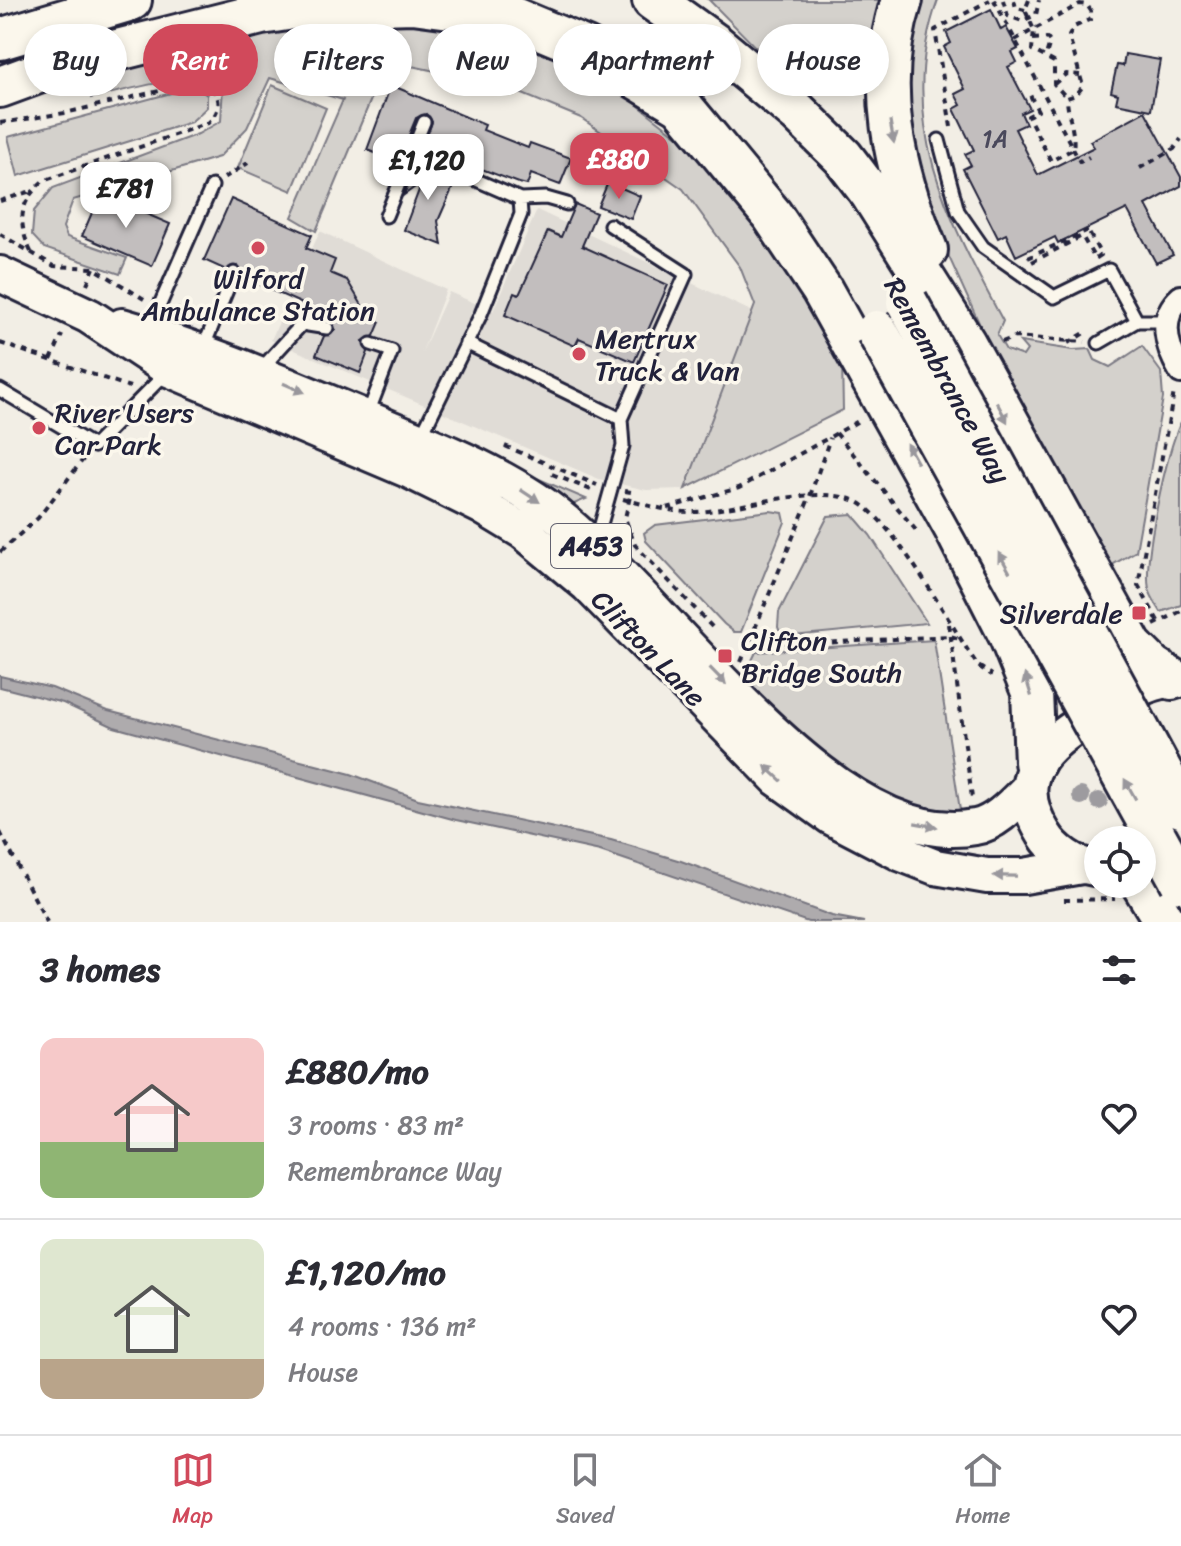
<!DOCTYPE html>
<meta charset="utf-8">
<style>
body{margin:0;font-family:Sriracha,sans-serif;background:#f2f2f3;color:#2b2b33;height:100vh;display:flex;flex-direction:column;font-size:30px;white-space:nowrap}
*{box-sizing:border-box;margin:0}
p{font-size:26px;color:#7c7c81}
.icon{flex:none;width:44px;height:44px;fill:none;stroke:currentColor;stroke-width:2;stroke-linecap:round;stroke-linejoin:round}
.map{position:relative;height:922px;overflow:hidden}
.side{display:flex;flex-direction:column;background:#fff;flex:1}
.side>*{flex:none}
.top-card{position:absolute;left:24px;top:24px;width:1134px;height:72px;display:flex;gap:16px}
.fabs{position:absolute;left:1084px;top:826px;display:grid;gap:16px}
.fabs a{display:grid;place-items:center;width:72px;height:72px;border-radius:50%;background:#fff;box-shadow:0 4px 12px #0003;font-size:40px}
.price{position:absolute;translate:-50% -68px;padding:0 18px;border-radius:16px;background:#fff;color:#222;font-size:26px;line-height:52px;filter:drop-shadow(0 2px 4px #0008)}
.price::after{content:'';position:absolute;left:50%;top:48px;width:24px;height:18px;margin-left:-12px;background:inherit;clip-path:polygon(0 0,100% 0,50% 100%)}
.price.current{background:#d1495b;color:#fff}
ul{padding:0;list-style:none}
li{display:flex;align-items:center;gap:24px;height:200px;padding:0 40px}
li+li{border-top:2px solid #e1e1e2}
li span{display:grid;place-items:center;flex:none;width:224px;height:160px;border-radius:16px;color:#555}
li>.icon{margin-inline-start:auto}
span .icon{width:96px;height:96px;fill:#fffc;stroke-width:1}
li b{font-size:34px}
h2{display:flex;justify-content:space-between;align-items:center;height:96px;padding:0 40px;font-size:34px}
.pill{padding:0 28px;border-radius:36px;background:#fff;box-shadow:0 4px 12px #0003;font-size:28px;line-height:72px}
.pill.current{background:#d1495b;color:#fff}
.dock{display:flex;justify-content:space-around;align-items:center;height:112px;border-top:2px solid #e1e1e2;background:#fff;font-size:22px;color:#7c7c81}
.dock a{display:grid;justify-items:center;gap:4px}
.dock .current{color:#d1495b}
.map>svg:first-child{display:block}
.built{fill:#e0dcd6}
.green{fill:#d4d1cc;stroke:#7b7a84;stroke-width:2}
.water{fill:#aeabad;stroke:#76747f;stroke-width:2}
.building{fill:#c2bebe;stroke:#22223b;stroke-width:2}
.lines{fill:none;stroke-linecap:round;stroke-linejoin:round}
.lane-casing{stroke:#22223b;stroke-width:17}
.street-casing{stroke:#22223b;stroke-width:28}
.primary-casing{stroke:#22223b;stroke-width:40}
.highway-casing{stroke:#22223b;stroke-width:46}
.path{stroke:#22223b;stroke-width:4;stroke-dasharray:6 6;stroke-linecap:butt}
.lane{stroke:#fbf7ec;stroke-width:11}
.street{stroke:#fbf7ec;stroke-width:22}
.primary{stroke:#fbf7ec;stroke-width:34}
.highway{stroke:#fbf7ec;stroke-width:40}
.highway-bridge-casing{stroke:#22223b;stroke-width:46;stroke-linecap:butt}
.highway-bridge{stroke:#fbf7ec;stroke-width:40}
.tree{fill:#9d9b9f}
.oneway{fill:#99979c}
.poi-dot{fill:#d1495b;stroke:#fbf7ec;stroke-width:3}
.labels{text-anchor:middle;stroke-width:7;stroke-linejoin:round;paint-order:stroke}
.number-label{font-size:24px;fill:#4a495c}
.shield{fill:#fbf7ec;stroke:#636270;stroke-width:2}
.shield-label{font-size:26px;font-weight:bold;fill:#22223b}
.poi-label{font-size:28px;fill:#22223b;stroke:#fbf7ec;text-anchor:start}
.street-label{font-size:28px;fill:#22223b;stroke:#fbf7ec}
</style>
<div class="map">
<svg width="1181" height="922" viewBox="0 0 1181 922">
<rect width="100%" height="100%" fill="#f2eee5"/>
<filter id="ink" filterUnits="userSpaceOnUse"><feTurbulence type="fractalNoise" baseFrequency=".0125" numOctaves="2"/><feDisplacementMap in="SourceGraphic" scale="16" xChannelSelector="R" yChannelSelector="G"/><feConvolveMatrix kernelMatrix="1 2 1 2 8 2 1 2 1" color-interpolation-filters="sRGB"/></filter>
<g filter="url(#ink)">
<path class="built" d="M537,210L753,312L685,489L646,490L599,479L271,340L320,231L446,290L422,352L449,292L493,311Z"/>
<path class="green" d="M709,0H890L873,64L787,79Z
M922,0H938C895,118 947,218 1003,321L997,335L1006,350L1023,356L1027,350L1020,342L1073,350L1090,349L1095,360L1110,367L1142,346L1161,372L1163,398L1136,551L1105,569L1032,420L1025,424L929,213L908,140L910,32Z
M361,18L460,23L545,53L626,96L710,161L783,248L842,361L843,410L685,489L755,305L740,267L683,189L581,118L498,84L387,61L316,231L292,217L343,100L270,78L247,128L219,157L73,200L63,227L67,237L127,258L120,274L44,248L32,235L34,211L53,188L198,134L221,121L223,85C192,69 126,91 91,98L88,81L189,45Z
M272,85L326,108L292,191L238,168Z
M186,89H198L207,95V107L191,122L18,176L8,137Z
M1181,422V605L1161,612C1157,605 1151,597 1149,589C1143,561 1167,448 1181,422Z
M443,438L586,499L567,507Z
M770,511L783,513L785,522L741,632H734L724,624L646,541L644,533L655,525Z
M852,514L870,535L927,623L782,637L778,627L779,612L828,516Z
M934,640L960,810C945,810 927,811 911,808C856,798 778,721 737,683L745,675L756,652Z"/>
<path class="water" d="M0,676L52,688L108,711L351,774L418,799L611,840L681,861L832,916L864,922H808L600,851L456,820L114,727L63,703L0,687Z"/>
<path class="building" d="M991,9L1001,30L1006,27L1018,49L1012,52L1017,62L1008,67L1030,109L1021,113L1026,124L1015,129L1038,175L1094,147L1090,141L1145,111L1181,177V186L1146,205L1173,255L1156,263L1127,209L1058,243L1055,237L1016,256L1006,234L998,238L963,169L971,165L965,154L974,150L954,109L961,105L955,94L965,89L944,47L951,43L946,32Z
M1125,54L1160,60L1151,110L1116,103L1118,94L1111,92L1117,65L1123,66Z
M391,85L485,125L483,130L528,148L530,143L571,158L560,185L531,174L527,185L519,183L423,147L432,122L426,114L416,118L398,162L367,150Z
M416,163L456,180L438,221L442,245L404,230L422,182L404,195Z
M608,182L640,196L631,219L598,206Z
M100,194L170,224L152,266L82,236Z
M231,199L312,235L306,248L335,260L330,273L347,280L369,317L380,322L374,336L363,341L368,352L360,373L316,355L324,336L335,330L332,317L242,277L238,266L226,270L204,260Z
M575,204L596,213L582,246L668,285L634,362L579,338L575,346L505,315L514,293L519,295L548,231L561,237Z"/>
<g class="lines">
<g class="lane-casing">
<path id="lane" d="M939,140L958,211L983,247L1054,297L1109,270L1137,321
M412,152L520,199L521,214L481,314L421,436
M520,199L546,198L567,204
M386,216L424,122
M610,225L686,274L621,419
M148,332L212,186
M466,343L621,419L623,446L596,542
M1099,343L1137,321H1167
M202,351L234,273
M261,369L302,324L327,328
M0,390L94,446L167,372
M367,416L392,351L371,344"/>
</g>
<g class="street-casing">
<path id="street" d="M1181,297C1157,318 1167,348 1181,372"/>
</g>
<g class="primary-casing">
<path id="primary" d="M0,274L89,316L169,369L408,470L481,506L524,532L588,585L778,779L831,817L902,854L935,867L987,876H1024L1082,866
M122,326C202,349 277,381 354,413C415,439 479,462 535,499C651,574 824,856 975,827C995,824 1014,803 1028,789
M1094,868C1075,865 1054,851 1044,834C1003,768 1056,738 1107,707C1129,694 1154,677 1181,680"/>
</g>
<g class="highway-casing">
<path id="highway" d="M653,0L716,45L734,64
M902,0C874,86 894,169 927,250
M0,39L131,0
M716,45L798,113L843,157L871,194L965,343L1132,646L1152,666L1172,679
M74,61L261,14L313,6L413,3L509,16L586,48L681,105L772,215L822,290L954,527L1009,635L1032,692L1035,762
M0,87L98,51
M1142,884L1165,922"/>
</g>
<path class="path" d="M994,0L1080,162L1089,157
M1003,0L1008,16L1022,21L1036,15L1039,0
M1014,0L1016,8L1025,10
M1029,0L1025,10L1034,30L1032,50L1054,62V84L1066,97
M1033,39L1047,38L1050,42L1046,55
M1015,40L1080,4L1087,5L1091,11V19L1074,27L1069,36L1083,86L1076,95L1067,98C1067,114 1076,134 1073,149L1051,161L1028,116L1038,111L1028,91
M1054,84L1066,74L1080,75
M0,123L65,113L189,84L210,87C223,99 220,111 208,123L43,181C17,204 18,225 32,254
M951,127L935,30L990,0
M1140,168L1174,149L1181,139
M224,178L248,163
M0,201L31,191
M0,234L54,266L94,268L144,299
M1028,258L1088,230
M1032,262L1082,236L1095,259L1101,255L1087,229
M87,284L94,268
M177,309L198,318
M1002,342L1015,337L1085,342
M0,343L130,387
M1068,343L1086,332
M51,360L62,335
M836,433L919,534
M505,446L597,485
M552,474L596,492
M625,491L631,492L625,518L635,545L715,630
M623,499C647,505 672,513 696,512C739,510 829,479 864,506C902,535 949,623 978,666L992,675
M667,508L739,488L862,419
M0,552L38,518L85,457
M1158,621L1138,585L1174,392
M949,624L972,798
M1154,625L1181,611
M748,647L950,636L960,639
M741,662L810,496L830,438
M0,832L47,922
M1064,900L1115,899"/>
<use href="#lane" class="lane"/>
<use href="#street" class="street"/>
<use href="#primary" class="primary"/>
<use href="#highway" class="highway"/>
<g class="highway-bridge-casing">
<path id="highway-bridge" d="M907,302L1181,807
M877,331L1181,882"/>
</g>
<use href="#highway-bridge" class="highway-bridge"/>
</g>
<g class="tree">
<circle cx="1081" cy="796" r="9"/>
<circle cx="1099" cy="801" r="9"/>
</g>
<defs><path id="oneway-solid" d="M-6-.8H1V-3.2L6.5 0L1 3.2V.8H-6Z" transform="scale(2)"/></defs>
<g class="oneway">
<use href="#oneway-solid" transform="translate(892 132) rotate(80)"/>
<use href="#oneway-solid" transform="translate(294 388) rotate(23)"/>
<use href="#oneway-solid" transform="translate(1002 412) rotate(62)"/>
<use href="#oneway-solid" transform="translate(912 453) rotate(-119)"/>
<use href="#oneway-solid" transform="translate(530 496) rotate(33)"/>
<use href="#oneway-solid" transform="translate(1004 562) rotate(-119)"/>
<use href="#oneway-solid" transform="translate(718 676) rotate(46)"/>
<use href="#oneway-solid" transform="translate(1028 685) rotate(-107)"/>
<use href="#oneway-solid" transform="translate(773 773) rotate(-137)"/>
<use href="#oneway-solid" transform="translate(1130 789) rotate(-119)"/>
<use href="#oneway-solid" transform="translate(926 825) rotate(10)"/>
<use href="#oneway-solid" transform="translate(1005 876) rotate(-179)"/>
</g>
</g>
<g class="poi-dot">
<circle cx="258" cy="248" r="8"/>
<circle cx="579" cy="354" r="8"/>
<circle cx="39" cy="428" r="8"/>
<rect x="1131" y="605" width="16" height="16" rx="4"/>
<rect x="717" y="648" width="16" height="16" rx="4"/>
</g>
<g class="labels">
<g class="number-label">
<text x="995" y="147">1A</text>
</g>
<rect class="shield" x="551" y="524" width="80" height="44" rx="6"/>
<g class="shield-label">
<text x="591" y="555">A453</text>
</g>
<g class="poi-label">
<text x="258" y="288" text-anchor="middle">Wilford<tspan x="258" dy="32">Ambulance Station</tspan></text>
<text x="595" y="348">Mertrux<tspan x="595" dy="32">Truck &amp; Van</tspan></text>
<text x="55" y="422">River Users<tspan x="55" dy="32">Car Park</tspan></text>
<text x="1123" y="623" text-anchor="end">Silverdale</text>
<text x="741" y="650">Clifton<tspan x="741" dy="32">Bridge South</tspan></text>
</g>
<g class="street-label">
<text transform="translate(948 380) rotate(61)" y="10">Remembrance Way</text>
<text transform="translate(649 648) rotate(46)" y="10">Clifton Lane</text>
</g>
</g>
</svg>
<div class="fabs">
<a><svg class="icon" aria-label="locate" viewBox="0 0 24 24"><circle cx="12" cy="12" r="6"/><path d="M12 2v4M12 18v4M2 12h4M18 12h4"/></svg></a>
</div>
<b class="price current" style="left:619px;top:201px">£880</b>
<b class="price" style="left:428px;top:202px">£1,120</b>
<b class="price" style="left:126px;top:230px">£781</b>
<div class="top-card">
<a class="pill">Buy</a>
<a class="pill current">Rent</a>
<a class="pill">Filters</a>
<a class="pill">New</a>
<a class="pill">Apartment</a>
<a class="pill">House</a>
</div>
</div>
<section class="side">
<h2>3 homes<svg class="icon" aria-label="filters" viewBox="0 0 24 24"><path d="M4 7h16M4 17h16"/><circle cx="9" cy="7" r="2"/><circle cx="15" cy="17" r="2"/></svg></h2>
<ul>
<li><span style="background:linear-gradient(#f6c9c9 65%,#8fb573 0)"><svg class="icon" aria-label="home" viewBox="0 0 24 24"><path d="M3 11l9-7 9 7M6 9v11h12V9"/></svg></span><div><b>£880/mo</b><p>3 rooms · 83 m²</p><p>Remembrance Way</p></div><svg class="icon" aria-label="heart" viewBox="0 0 24 24"><path d="M12 20l-8-8c-3-5 5-10 8-4 3-6 11-1 8 4z"/></svg></li>
<li><span style="background:linear-gradient(#dfe7d0 75%,#b9a48a 0)"><svg class="icon" aria-label="home" viewBox="0 0 24 24"><path d="M3 11l9-7 9 7M6 9v11h12V9"/></svg></span><div><b>£1,120/mo</b><p>4 rooms · 136 m²</p><p>House</p></div><svg class="icon" aria-label="heart" viewBox="0 0 24 24"><path d="M12 20l-8-8c-3-5 5-10 8-4 3-6 11-1 8 4z"/></svg></li>
</ul>
</section>
<nav class="dock">
<a class="current"><svg class="icon" aria-label="map" viewBox="0 0 24 24"><path d="M3 6l6-2 6 2 6-2v14l-6 2-6-2-6 2zM9 4v14M15 6v14"/></svg>Map</a>
<a><svg class="icon" aria-label="saved" viewBox="0 0 24 24"><path d="M7 4h10v16l-5-4-5 4z"/></svg>Saved</a>
<a><svg class="icon" aria-label="home" viewBox="0 0 24 24"><path d="M3 11l9-7 9 7M6 9v11h12V9"/></svg>Home</a>
</nav>
